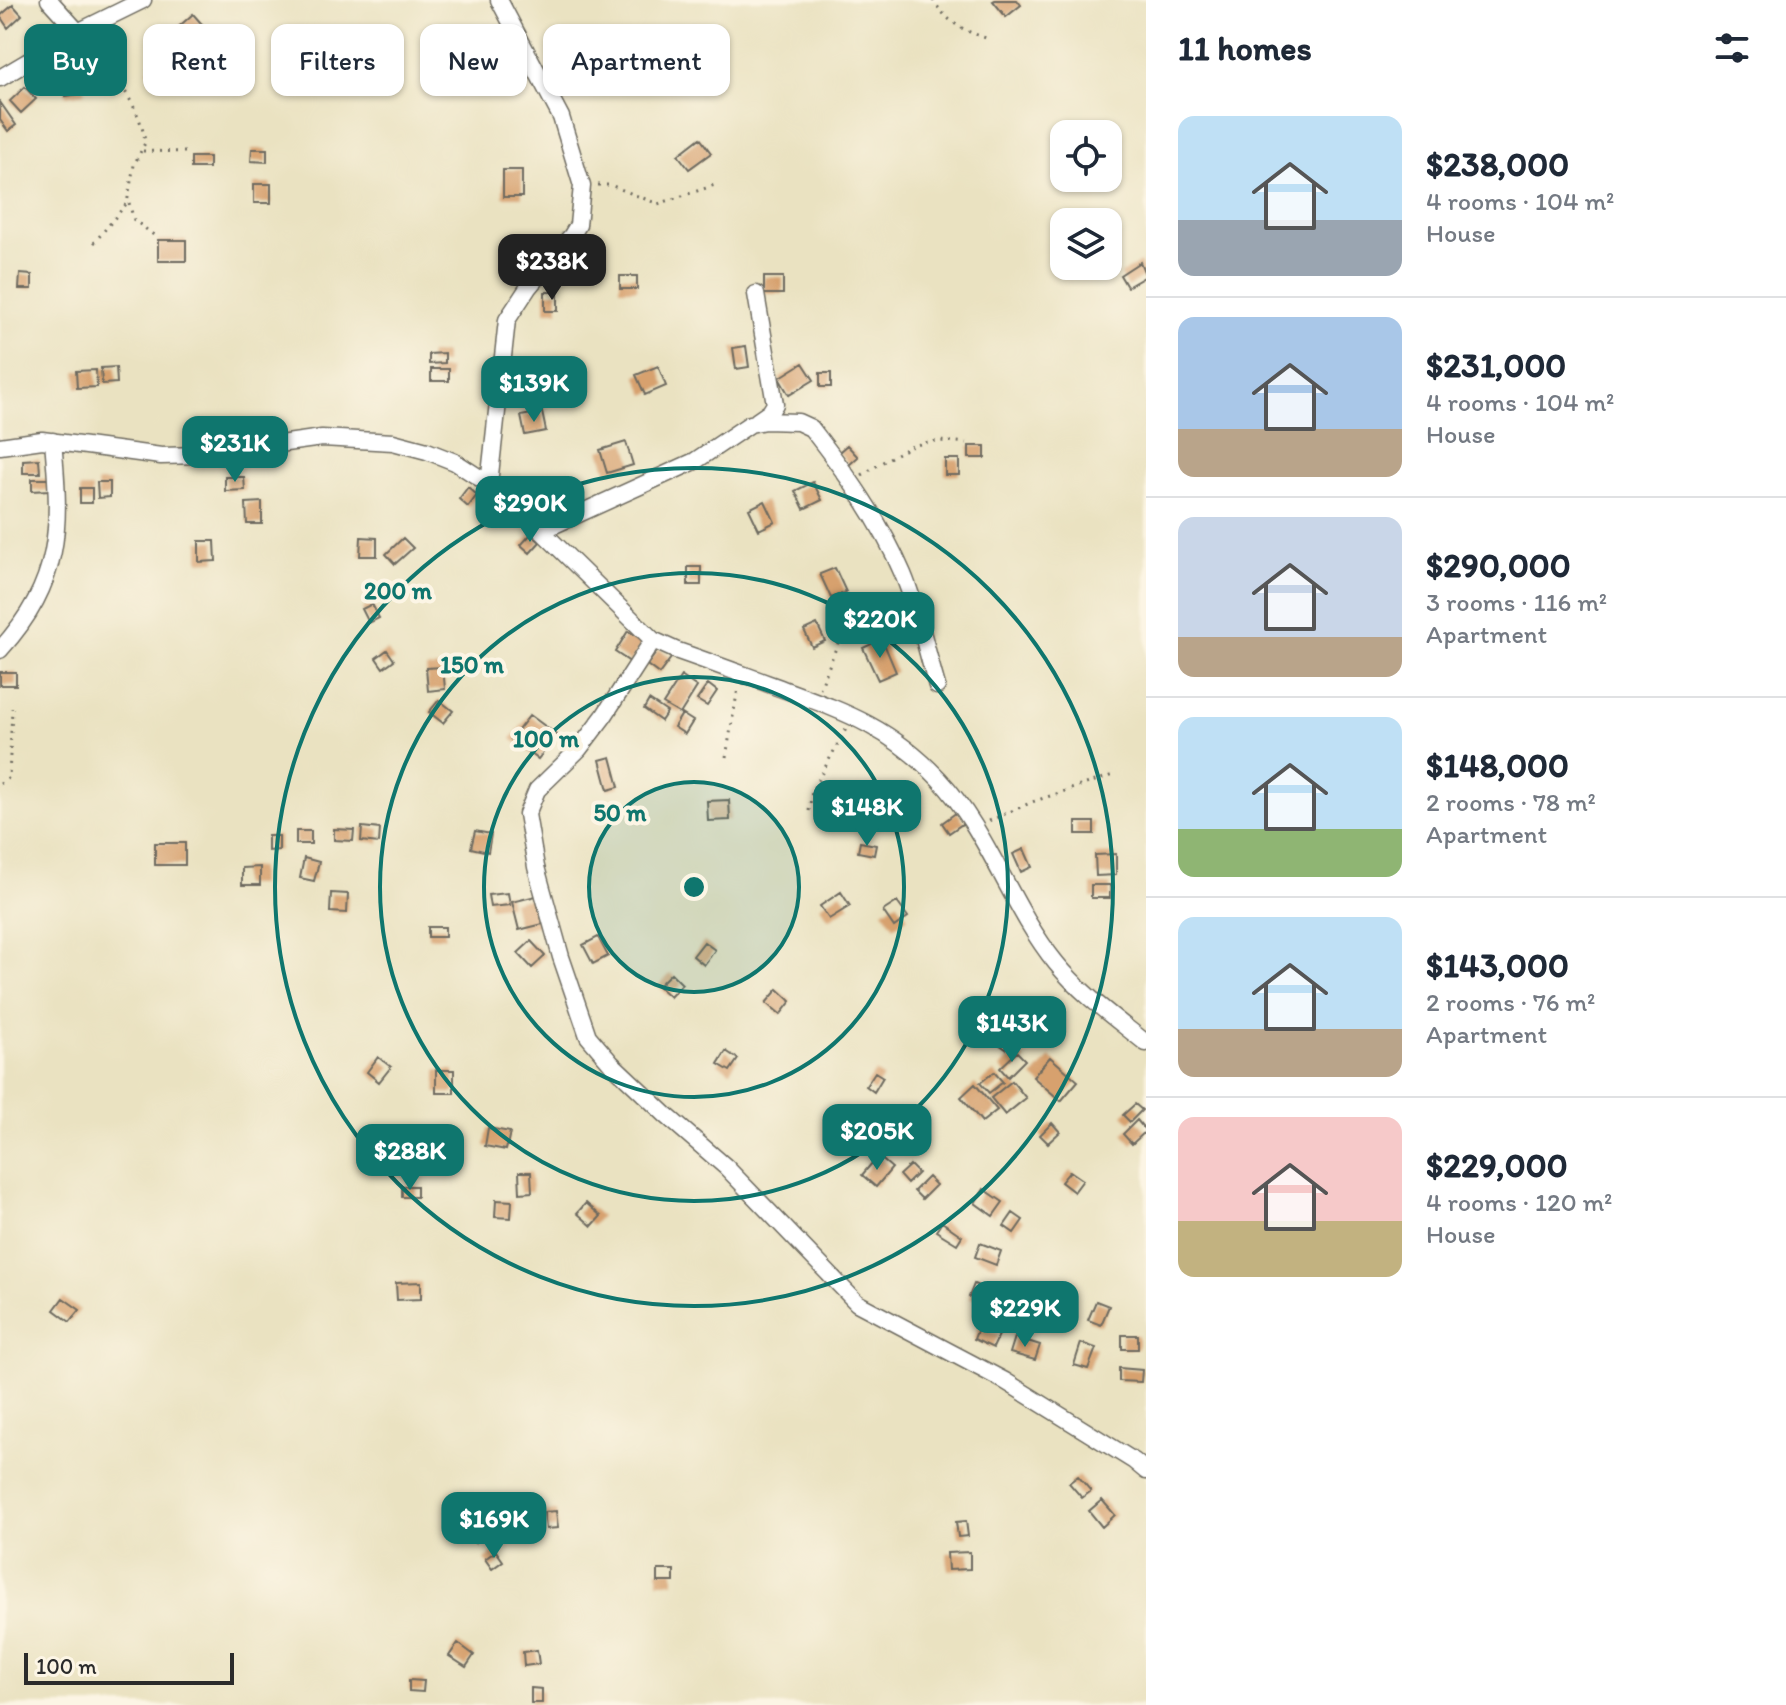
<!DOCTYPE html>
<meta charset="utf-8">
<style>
body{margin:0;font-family:Itim,sans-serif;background:#f6f6f7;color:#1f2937;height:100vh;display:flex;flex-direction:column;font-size:30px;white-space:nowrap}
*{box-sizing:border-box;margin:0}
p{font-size:26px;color:#747a83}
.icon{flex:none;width:44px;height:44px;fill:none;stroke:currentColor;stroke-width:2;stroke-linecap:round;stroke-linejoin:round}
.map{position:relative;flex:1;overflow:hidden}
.drawer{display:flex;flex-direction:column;background:#fff;width:640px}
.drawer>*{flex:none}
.hud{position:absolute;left:24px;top:24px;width:760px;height:72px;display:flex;gap:16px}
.fabs{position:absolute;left:1050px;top:120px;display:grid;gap:16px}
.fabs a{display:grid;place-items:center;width:72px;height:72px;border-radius:16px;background:#fff;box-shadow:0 2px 6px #0004;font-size:40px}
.scale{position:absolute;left:24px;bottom:20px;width:210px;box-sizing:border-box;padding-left:8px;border:4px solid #2b2b2b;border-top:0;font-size:22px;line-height:28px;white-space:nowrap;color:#2b2b2b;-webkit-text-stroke:6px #fcf5e5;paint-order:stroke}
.price{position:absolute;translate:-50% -68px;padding:0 18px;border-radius:16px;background:#0f766e;color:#fff;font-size:26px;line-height:52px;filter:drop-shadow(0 2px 4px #0008)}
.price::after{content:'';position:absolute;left:50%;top:48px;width:24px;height:18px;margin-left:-12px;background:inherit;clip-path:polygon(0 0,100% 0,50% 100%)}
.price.selected{background:#222;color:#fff}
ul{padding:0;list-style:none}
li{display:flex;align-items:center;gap:24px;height:200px;padding:0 32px}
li+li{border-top:2px solid #e0e1e3}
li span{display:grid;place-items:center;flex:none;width:224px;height:160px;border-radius:16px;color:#555}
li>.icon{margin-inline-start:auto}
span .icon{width:96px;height:96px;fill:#fffc;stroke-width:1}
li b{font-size:34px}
h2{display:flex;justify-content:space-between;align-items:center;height:96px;padding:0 32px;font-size:34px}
.pill{padding:0 28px;border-radius:16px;background:#fff;box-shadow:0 2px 6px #0004;font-size:28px;line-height:72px}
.pill.selected{background:#0f766e;color:#fff}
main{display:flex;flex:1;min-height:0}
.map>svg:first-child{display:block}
.building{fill:#d7a16e}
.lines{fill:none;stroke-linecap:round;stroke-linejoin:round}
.minor-casing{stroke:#6e6b60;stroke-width:19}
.path{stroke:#6e6b60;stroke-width:3;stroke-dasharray:2 6;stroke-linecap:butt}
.minor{stroke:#fff;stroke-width:16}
.ring{fill:none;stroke:#0f766e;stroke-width:4}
.centre{fill:#0f766e;stroke:#fcf5e5;stroke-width:4}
.ring-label{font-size:24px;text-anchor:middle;font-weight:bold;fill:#0f766e;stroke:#fcf5e5;stroke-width:8;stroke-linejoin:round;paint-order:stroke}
</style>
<main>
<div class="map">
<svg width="1146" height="1705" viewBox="0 0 1146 1705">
<rect width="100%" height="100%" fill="#fcf5e5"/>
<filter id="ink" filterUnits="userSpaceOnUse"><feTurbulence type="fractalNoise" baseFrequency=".0125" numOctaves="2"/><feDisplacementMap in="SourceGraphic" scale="16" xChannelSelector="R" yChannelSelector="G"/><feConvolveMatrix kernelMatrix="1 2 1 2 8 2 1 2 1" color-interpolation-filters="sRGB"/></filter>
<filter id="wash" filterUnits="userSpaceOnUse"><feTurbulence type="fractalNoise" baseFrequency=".006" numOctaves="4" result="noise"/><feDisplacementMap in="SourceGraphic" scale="32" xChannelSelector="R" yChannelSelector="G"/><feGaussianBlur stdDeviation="1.8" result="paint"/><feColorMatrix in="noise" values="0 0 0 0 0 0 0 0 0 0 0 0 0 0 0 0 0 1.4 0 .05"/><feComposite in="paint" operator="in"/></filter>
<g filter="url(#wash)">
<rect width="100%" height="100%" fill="#eae2c1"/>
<g id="blocks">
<path class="building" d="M995,0H1017L1021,5L1006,17L993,1Z
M13,5L22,15L8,28L0,16Z
M193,14L222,47L204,63L175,30Z
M480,48L486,64L463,72L457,56Z
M156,63L164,75L155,82L147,70Z
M568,76L572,89L557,94L553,82Z
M83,83L85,93L66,96L65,85Z
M25,87L36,99L21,113L10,101Z
M0,102L16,125L8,131L0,120Z
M700,138L711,153L689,169L678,155Z
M252,149H267V162L251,161Z
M191,157H209V168H191Z
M503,170H522V197H503Z
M254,184H271V203H254Z
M158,240H186V261H158Z
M1140,262L1146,276L1127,287L1120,275Z
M20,274L32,275V289H19Z
M620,276H637V289H620Z
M764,277H783V294H764Z
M545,292H558V311H545Z
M746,346L749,367L736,369L733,348Z
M445,353V363L429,364V354Z
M803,363L814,380L789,395L779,378Z
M658,366L666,386L645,395L636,375Z
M116,367L117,383L102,384L101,368Z
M431,369H449V381H431Z
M96,370L97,387L77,388L76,371Z
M820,373H831V387H820Z
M542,412L546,431L525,435L521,416Z
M626,442L633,465L607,473L600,450Z
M847,445L858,457L849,465L839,452Z
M969,446H985V458H969Z
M39,459L40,473H23V460Z
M945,459H959V475H945Z
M225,477H244L245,490L225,491Z
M32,479H48L49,490L32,491Z
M97,482H110V497L98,498Z
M813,482L822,500L804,509L795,491Z
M468,487L477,495L468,507L459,499Z
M80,488H92V503H80Z
M765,501L775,522L759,530L749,509Z
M262,502V524H247L246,503Z
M531,534L540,542L530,553L521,545Z
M361,537L377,538V556H360Z
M403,538L413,548L395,564L386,554Z
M199,541H215L216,561L199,562Z
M688,567H701V585H688Z
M835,568L846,592L831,598L820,574Z
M372,604L379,618L369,623L362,609Z
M876,612L886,636L874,640L865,616Z
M817,624L825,641L812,647L804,630Z
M628,631L644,641L630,662L615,652Z
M882,639L896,672L878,680L863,648Z
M659,649L671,658L659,674L647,665Z
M387,650L394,660L383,668L376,658Z
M443,667L445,689L428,691L426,668Z
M0,672H16V685H0Z
M681,676L697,687L680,714L663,704Z
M708,684L717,691L707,706L697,700Z
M439,700L453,711L443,723L429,712Z
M649,700L667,712L661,721L644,709Z
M682,714L693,721L685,734L674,727Z
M530,715L557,735L538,759L511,739Z
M611,757L619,787L608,790L600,760Z
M729,800L730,820L708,821L707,801Z
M888,806L904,817L899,825L883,814Z
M957,812L965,822L949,833L942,823Z
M1076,822H1094V834H1076Z
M362,827L380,829L379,843L361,841Z
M334,829L354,830L353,841L334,840Z
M296,831H311V844H296Z
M475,831L491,834L488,852L471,848Z
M268,836H279V850L268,851Z
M860,842L876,845L874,855L858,852Z
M155,843H185V865H155Z
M1024,849L1032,867L1021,872L1013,854Z
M1116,854V875L1096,876L1095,855Z
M304,858L319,862L314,881L300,878Z
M260,867V885H242V868Z
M1091,885H1110V898H1091Z
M841,892L850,906L829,919L820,906Z
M331,893L348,894L347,913L330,912Z
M508,893L510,905L490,907L488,895Z
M536,896L543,924L519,930L512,902Z
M897,902L908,917L894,927L883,911Z
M428,927H445V937H428Z
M598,937L608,956L593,964L583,945Z
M531,941L545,956L532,968L518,953Z
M704,942L715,950L704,965L693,956Z
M671,973L682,984L670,997L658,986Z
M778,989L791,1001L780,1015L766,1003Z
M999,1024L1015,1037L1006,1049L989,1037Z
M726,1051L738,1059L730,1071L718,1064Z
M1017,1052L1025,1060L1008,1077L1000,1068Z
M378,1057L391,1067L379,1082L367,1072Z
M1050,1057L1078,1081L1061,1101L1033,1077Z
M436,1070H454V1093H436Z
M875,1072L883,1077L874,1092L866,1086Z
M994,1072L1003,1082L989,1093L980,1083Z
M1012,1081L1026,1098L1005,1115L991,1098Z
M975,1084L997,1110L982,1122L961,1097Z
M1135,1104L1142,1110L1130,1122L1123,1115Z
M1137,1120L1146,1131L1132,1144L1123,1134Z
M1052,1123L1060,1132L1048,1143L1040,1135Z
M862,1126L877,1141L867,1150L852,1135Z
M901,1126L908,1135L893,1147L886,1139Z
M488,1128L510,1132L506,1150L485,1146Z
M878,1156L892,1168L876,1187L862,1175Z
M910,1165L918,1173L907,1184L899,1175Z
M1070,1171L1083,1180L1074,1192L1061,1182Z
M519,1172H531L532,1192L520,1193Z
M928,1177L936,1185L922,1199L914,1191Z
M402,1186H417V1197H402Z
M984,1189L1003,1202L993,1216L975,1203Z
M496,1200L512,1201L511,1218L495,1217Z
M586,1203L601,1216L592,1226L577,1213Z
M1013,1213L1023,1220L1014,1233L1004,1226Z
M942,1222L962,1236L957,1244L936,1231Z
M980,1243L1001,1251L996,1265L975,1257Z
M421,1282V1299L397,1300L396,1283Z
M974,1284L993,1292L988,1304L969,1297Z
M63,1298L80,1310L70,1322L54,1310Z
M1096,1301L1109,1306L1101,1325L1088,1320Z
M1022,1304L1040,1318L1027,1334L1010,1320Z
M979,1326L999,1335L993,1348L974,1339Z
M1122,1335H1138V1349H1122Z
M1015,1337L1040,1345L1035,1360L1010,1353Z
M1081,1343L1096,1348L1088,1369L1074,1365Z
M1119,1368L1142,1370L1141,1382L1119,1381Z
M1078,1476L1091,1491L1082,1498L1069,1483Z
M1102,1500L1115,1515L1102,1527L1089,1511Z
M556,1511L558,1528L546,1529L544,1512Z
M477,1515L490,1527L475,1543L462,1530Z
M966,1521L968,1536L958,1537L956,1522Z
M496,1551L503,1561L492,1569L485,1559Z
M970,1552V1569L948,1570L947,1553Z
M658,1570H674V1582H658Z
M458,1643L474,1655L466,1667L449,1656Z
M537,1650L539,1664L524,1666L523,1652Z
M409,1680L424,1681L423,1692L409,1691Z
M531,1688L542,1689V1703H531Z"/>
</g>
</g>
<g filter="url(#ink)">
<use href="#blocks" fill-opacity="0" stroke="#6e6b60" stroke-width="2"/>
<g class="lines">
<g class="minor-casing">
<path id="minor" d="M49,0L78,32
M0,78L78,32L143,0
M756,294L775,404L770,412L757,421
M0,446L42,440L161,456L200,455L322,438L393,442L427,451L455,462L489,484L516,506L653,640L675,650C707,661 739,673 772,685C839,710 887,724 939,779C989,832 1010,906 1056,963C1081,994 1115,1018 1146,1043
M489,484L507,320L528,288L572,235L578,225L582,186L561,117L499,0
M541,531L695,461L750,424L765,421L798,422L811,428C846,473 880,520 903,574C918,610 926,649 937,686
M653,640L604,716L579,749L537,790L527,814L536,867L561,957L588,1036L611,1063L666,1115L726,1167L857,1303L1005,1381L1134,1461L1146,1471
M0,650C62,581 61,528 53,441"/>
</g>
<path class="path" d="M933,0C947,22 962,30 986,38
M143,151L186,152
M598,185H610L658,204L718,184
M129,203L134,220L155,236
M94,243L127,203L134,165L145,143C143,120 129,96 116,78L118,64L105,33
M862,475C903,450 916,436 966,443
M820,689L843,630V600
M726,757L738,688
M0,784L9,778L12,708
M809,811L812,791L846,729
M989,821L1032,802L1116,774"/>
<use href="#minor" class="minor"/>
</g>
</g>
<circle cx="694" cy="887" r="105" fill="#0f766e" fill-opacity=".12"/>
<g class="ring">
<circle cx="694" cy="887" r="105"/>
<circle cx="694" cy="887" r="210"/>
<circle cx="694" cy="887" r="314"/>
<circle cx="694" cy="887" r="419"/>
</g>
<circle cx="694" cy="887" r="12" class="centre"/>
<g class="ring-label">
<text x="398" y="599">200 m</text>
<text x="472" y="673">150 m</text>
<text x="546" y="747">100 m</text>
<text x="620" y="821">50 m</text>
</g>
</svg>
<div class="fabs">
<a><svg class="icon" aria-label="locate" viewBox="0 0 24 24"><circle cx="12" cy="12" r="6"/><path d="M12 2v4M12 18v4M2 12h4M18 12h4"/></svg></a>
<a><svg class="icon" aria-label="layers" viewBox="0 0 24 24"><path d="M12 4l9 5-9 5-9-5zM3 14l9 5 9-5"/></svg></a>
</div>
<div class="scale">100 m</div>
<b class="price selected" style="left:552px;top:302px">$238K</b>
<b class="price" style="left:534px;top:424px">$139K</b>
<b class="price" style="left:235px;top:484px">$231K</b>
<b class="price" style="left:530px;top:544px">$290K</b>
<b class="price" style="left:880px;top:660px">$220K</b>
<b class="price" style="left:867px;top:848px">$148K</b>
<b class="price" style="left:1012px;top:1064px">$143K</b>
<b class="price" style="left:877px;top:1172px">$205K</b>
<b class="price" style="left:410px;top:1192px">$288K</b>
<b class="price" style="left:1025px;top:1349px">$229K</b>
<b class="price" style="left:494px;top:1560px">$169K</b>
<div class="hud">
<a class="pill selected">Buy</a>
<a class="pill">Rent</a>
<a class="pill">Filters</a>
<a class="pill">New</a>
<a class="pill">Apartment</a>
</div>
</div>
<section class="drawer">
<h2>11 homes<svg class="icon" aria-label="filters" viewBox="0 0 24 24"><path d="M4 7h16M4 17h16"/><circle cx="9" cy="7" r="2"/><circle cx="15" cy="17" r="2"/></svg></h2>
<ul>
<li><span style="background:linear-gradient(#bfe0f5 65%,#9aa5b1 0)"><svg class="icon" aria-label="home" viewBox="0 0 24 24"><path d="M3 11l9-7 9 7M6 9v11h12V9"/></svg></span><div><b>$238,000</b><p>4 rooms · 104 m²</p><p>House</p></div></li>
<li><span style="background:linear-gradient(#a9c7e8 70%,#b9a48a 0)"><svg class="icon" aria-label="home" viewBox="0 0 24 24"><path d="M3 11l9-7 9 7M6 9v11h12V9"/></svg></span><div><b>$231,000</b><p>4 rooms · 104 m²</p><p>House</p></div></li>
<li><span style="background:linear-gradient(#c9d6e8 75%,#b9a48a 0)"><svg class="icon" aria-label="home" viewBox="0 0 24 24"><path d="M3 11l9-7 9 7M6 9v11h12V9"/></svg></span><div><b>$290,000</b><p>3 rooms · 116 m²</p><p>Apartment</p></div></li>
<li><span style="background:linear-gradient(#bfe0f5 70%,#8fb573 0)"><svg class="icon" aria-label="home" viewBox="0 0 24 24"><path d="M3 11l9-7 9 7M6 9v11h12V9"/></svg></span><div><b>$148,000</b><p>2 rooms · 78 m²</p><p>Apartment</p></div></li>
<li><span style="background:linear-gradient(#bfe0f5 70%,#b9a48a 0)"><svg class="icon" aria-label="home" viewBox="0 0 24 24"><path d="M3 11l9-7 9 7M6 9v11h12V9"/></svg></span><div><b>$143,000</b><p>2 rooms · 76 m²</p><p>Apartment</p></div></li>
<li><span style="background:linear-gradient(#f6c9c9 65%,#c2b280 0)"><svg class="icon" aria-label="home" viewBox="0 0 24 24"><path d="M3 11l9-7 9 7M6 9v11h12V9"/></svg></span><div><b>$229,000</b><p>4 rooms · 120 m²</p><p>House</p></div></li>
</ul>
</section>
</main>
